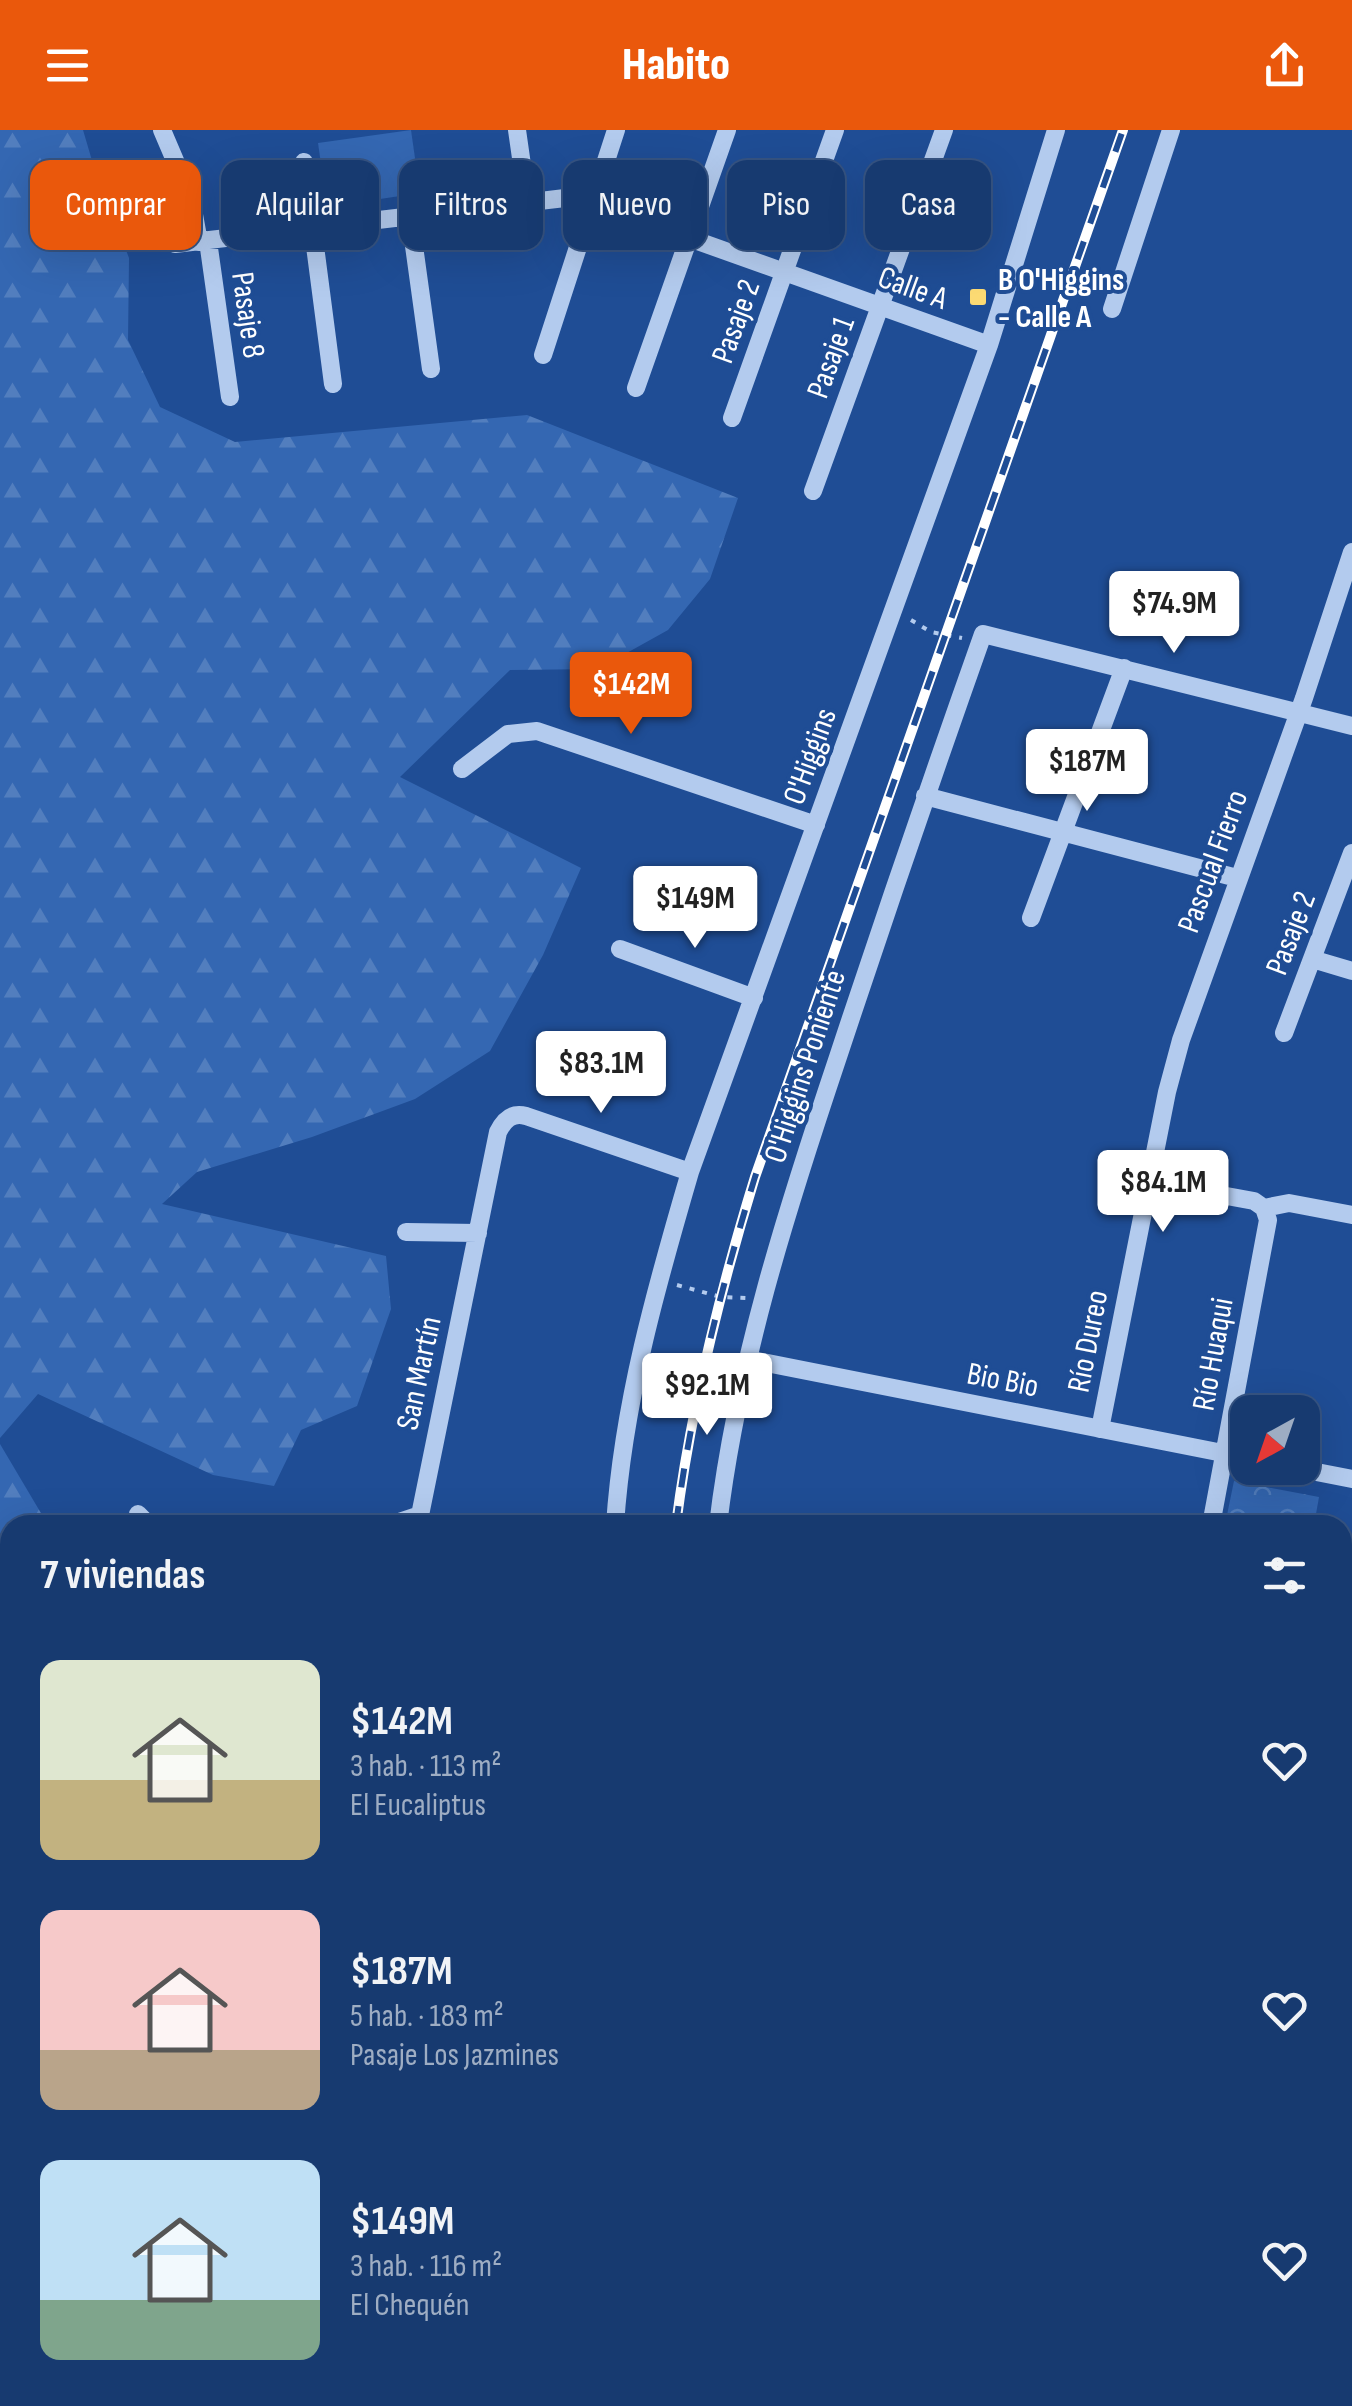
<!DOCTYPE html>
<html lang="es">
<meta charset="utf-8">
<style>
body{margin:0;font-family:"Sofia Sans Condensed",sans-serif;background:#204175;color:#f1f3f6;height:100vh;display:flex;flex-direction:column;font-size:38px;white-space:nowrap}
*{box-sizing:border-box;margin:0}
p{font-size:32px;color:#9eadc3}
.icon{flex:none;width:55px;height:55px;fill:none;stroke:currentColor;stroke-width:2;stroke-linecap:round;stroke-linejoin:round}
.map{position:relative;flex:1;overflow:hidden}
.details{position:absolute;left:0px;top:1385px;width:1352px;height:892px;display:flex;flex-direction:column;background:#173a70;border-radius:30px 30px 0 0;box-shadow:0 10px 40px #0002,0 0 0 2px #365483}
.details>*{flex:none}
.guide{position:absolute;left:30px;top:30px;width:1292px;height:90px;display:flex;gap:20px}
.needle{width:65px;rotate:220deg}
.buttons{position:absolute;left:1230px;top:1265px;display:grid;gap:20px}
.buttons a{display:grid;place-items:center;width:90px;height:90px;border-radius:20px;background:#173a70;box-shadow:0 10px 40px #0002,0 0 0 2px #365483;font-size:50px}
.price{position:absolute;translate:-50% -85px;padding:0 22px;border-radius:10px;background:#fff;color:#222;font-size:32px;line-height:65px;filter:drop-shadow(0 2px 5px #0008)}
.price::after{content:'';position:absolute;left:50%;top:60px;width:30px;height:22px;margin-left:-15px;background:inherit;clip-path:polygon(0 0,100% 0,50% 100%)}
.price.on{background:#ea580c;color:#fff}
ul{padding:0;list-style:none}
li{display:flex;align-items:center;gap:30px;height:250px;padding:0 40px}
li span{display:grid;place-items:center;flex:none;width:280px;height:200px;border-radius:20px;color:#555}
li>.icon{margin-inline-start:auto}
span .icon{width:120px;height:120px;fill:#fffc;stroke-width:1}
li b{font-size:42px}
h2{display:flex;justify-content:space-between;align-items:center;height:120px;padding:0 40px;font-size:42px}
.pill{padding:0 35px;border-radius:20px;background:#173a70;box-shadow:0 10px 40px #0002,0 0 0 2px #365483;font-size:35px;line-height:90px}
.pill.on{background:#ea580c;color:#fff}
header{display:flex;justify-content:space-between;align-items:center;height:130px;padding:0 40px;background:#ea580c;color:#fff;font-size:45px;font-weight:800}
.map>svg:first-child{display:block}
.grass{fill:#3467b2}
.forest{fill:url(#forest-firs)}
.park{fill:url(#park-crowns)}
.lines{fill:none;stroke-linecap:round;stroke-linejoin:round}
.stream{stroke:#a6c5f0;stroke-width:6}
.path{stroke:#b3cbee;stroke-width:4;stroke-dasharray:5 8;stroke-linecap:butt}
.minor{stroke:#b3cbee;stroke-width:18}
.rail-casing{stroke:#fff;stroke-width:10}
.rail{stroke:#1f4d95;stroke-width:6;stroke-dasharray:19;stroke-linecap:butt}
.poi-dot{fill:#fcda73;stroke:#1f4d95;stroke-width:4}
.labels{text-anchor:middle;stroke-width:8;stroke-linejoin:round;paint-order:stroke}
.poi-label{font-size:32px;font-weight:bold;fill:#fff;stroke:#1f4d95;text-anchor:start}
.street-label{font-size:32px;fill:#fff;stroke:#1f4d95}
</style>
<header><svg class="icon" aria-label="menu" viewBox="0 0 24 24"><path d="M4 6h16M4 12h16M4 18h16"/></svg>Habito<svg class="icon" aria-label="share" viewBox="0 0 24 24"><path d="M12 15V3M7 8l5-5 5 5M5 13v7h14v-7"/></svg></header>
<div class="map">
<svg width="1352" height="2276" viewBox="0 0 1352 2276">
<defs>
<pattern id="forest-firs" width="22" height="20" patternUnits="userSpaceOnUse" patternTransform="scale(2.5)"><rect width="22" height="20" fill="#3467b2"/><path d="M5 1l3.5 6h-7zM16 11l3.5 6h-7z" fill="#527ebe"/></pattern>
<pattern id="park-crowns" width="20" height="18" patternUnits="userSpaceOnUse" patternTransform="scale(2.5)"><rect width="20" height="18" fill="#3467b2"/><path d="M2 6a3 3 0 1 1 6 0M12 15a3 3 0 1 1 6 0" fill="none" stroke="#527ebe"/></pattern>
</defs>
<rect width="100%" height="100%" fill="#1f4d95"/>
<path class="grass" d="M411,0L420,63L327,77L318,13Z"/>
<path class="forest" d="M0,0H83L93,34L129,128L128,210L160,277L235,312L527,285L738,368L710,449L668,500L598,539L510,540L400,647L581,738L543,825L490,921L415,969L312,1007L197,1042L162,1074L386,1126L391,1179L357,1276L301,1300L274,1356L213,1345L38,1264L0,1308Z
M0,1314L48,1395H10V2164L0,2166Z"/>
<path class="park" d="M1234,1351L1319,1367L1314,1395H1225Z"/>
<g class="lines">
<path class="stream" d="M315,2276L316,2268"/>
<path class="path" d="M911,490L931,502L962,508
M677,1155L721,1167L746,1168"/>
<path class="minor" d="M162,0L191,68L199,112
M517,0L527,70
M304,32L333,254
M410,87L431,239
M208,111L230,267
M175,114L565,68L591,73L989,215
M1112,179L1171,0
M543,225L616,0
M636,258L727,0
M732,288L835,0
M813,361L944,0
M462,639L508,604L537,601L816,695
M925,666L1237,748
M1031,788L1124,538
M620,819L754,868
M1312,829L1352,841
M1284,903L1352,723
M1150,1052L1254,1071L1264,1078L1289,1073L1352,1085
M406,1102L478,1103
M747,1229L1248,1328
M1100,1299L1167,962L1181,910L1304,568L1352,422
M1296,1338L1352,1349
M138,1384L149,1395
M390,1395L420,1385
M418,1395L498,1002C504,990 512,982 526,986L690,1042
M615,1395C623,1274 656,1158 690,1042L989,215L1056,0
M718,1395C737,1235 787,1079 838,927C885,785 933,645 983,504L1352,596
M1211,1395L1268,1090L1264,1078
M1342,1569L1352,1571
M1342,1996L1352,1997
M1342,2159L1352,2160
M792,2268V2276
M430,2276L431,2268
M579,2276V2268
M672,2276V2268"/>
<g class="rail-casing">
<path id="rail" d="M676,1395C691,1276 720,1161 755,1047L1123,0
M636,2276V2268"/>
</g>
<use href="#rail" class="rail"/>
</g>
<rect class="poi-dot" x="968" y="157" width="20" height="20" rx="5"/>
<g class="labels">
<g class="poi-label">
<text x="998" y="160">B O'Higgins<tspan x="998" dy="37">- Calle A</tspan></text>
</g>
<g class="street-label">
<text transform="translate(913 157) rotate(20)" y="11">Calle A</text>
<text transform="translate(249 185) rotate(82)" y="11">Pasaje 8</text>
<text transform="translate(735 191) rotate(-70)" y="11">Pasaje 2</text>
<text transform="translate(830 227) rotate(-70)" y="11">Pasaje 1</text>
<text transform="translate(809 626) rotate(-70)" y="11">O'Higgins</text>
<text transform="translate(1212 731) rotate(-70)" y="11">Pascual Fierro</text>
<text transform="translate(1290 803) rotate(-69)" y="11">Pasaje 2</text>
<text transform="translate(804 936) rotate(-72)" y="11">O'Higgins Poniente</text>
<text transform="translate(1087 1211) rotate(-79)" y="11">Río Dureo</text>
<text transform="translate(1212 1224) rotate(-80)" y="11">Río Huaqui</text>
<text transform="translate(418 1243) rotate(-78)" y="11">San Martín</text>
<text transform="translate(1003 1249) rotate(11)" y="11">Bio Bio</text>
</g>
</g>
</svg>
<div class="buttons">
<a><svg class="needle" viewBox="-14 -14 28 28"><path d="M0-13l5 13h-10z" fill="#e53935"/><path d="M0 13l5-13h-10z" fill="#9eadc3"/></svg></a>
</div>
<b class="price" style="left:1174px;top:526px">$74.9M</b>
<b class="price on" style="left:631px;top:607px">$142M</b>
<b class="price" style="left:1087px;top:684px">$187M</b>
<b class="price" style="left:695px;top:821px">$149M</b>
<b class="price" style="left:601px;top:986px">$83.1M</b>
<b class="price" style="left:1163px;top:1105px">$84.1M</b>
<b class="price" style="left:707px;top:1308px">$92.1M</b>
<div class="guide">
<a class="pill on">Comprar</a>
<a class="pill">Alquilar</a>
<a class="pill">Filtros</a>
<a class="pill">Nuevo</a>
<a class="pill">Piso</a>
<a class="pill">Casa</a>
</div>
<section class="details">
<h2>7 viviendas<svg class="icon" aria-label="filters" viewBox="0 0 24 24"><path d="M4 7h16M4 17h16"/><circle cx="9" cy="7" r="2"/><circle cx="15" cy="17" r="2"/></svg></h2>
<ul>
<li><span style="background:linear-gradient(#dfe7d0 60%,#c2b280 0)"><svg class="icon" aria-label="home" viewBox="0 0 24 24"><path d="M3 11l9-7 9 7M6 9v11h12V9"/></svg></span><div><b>$142M</b><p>3 hab. · 113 m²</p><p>El Eucaliptus</p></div><svg class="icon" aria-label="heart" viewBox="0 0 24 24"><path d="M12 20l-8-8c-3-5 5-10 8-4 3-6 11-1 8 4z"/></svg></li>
<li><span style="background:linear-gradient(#f6c9c9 70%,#b9a48a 0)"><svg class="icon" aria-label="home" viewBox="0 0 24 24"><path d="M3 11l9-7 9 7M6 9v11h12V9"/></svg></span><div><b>$187M</b><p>5 hab. · 183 m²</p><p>Pasaje Los Jazmines</p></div><svg class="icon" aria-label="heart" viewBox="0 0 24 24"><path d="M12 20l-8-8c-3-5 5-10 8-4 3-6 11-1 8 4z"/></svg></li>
<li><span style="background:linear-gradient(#bfe0f5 70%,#7fa58c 0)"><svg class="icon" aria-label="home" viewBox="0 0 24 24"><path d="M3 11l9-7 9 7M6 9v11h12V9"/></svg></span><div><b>$149M</b><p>3 hab. · 116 m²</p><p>El Chequén</p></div><svg class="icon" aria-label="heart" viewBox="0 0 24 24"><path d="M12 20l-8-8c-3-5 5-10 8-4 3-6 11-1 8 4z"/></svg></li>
</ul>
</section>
</div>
